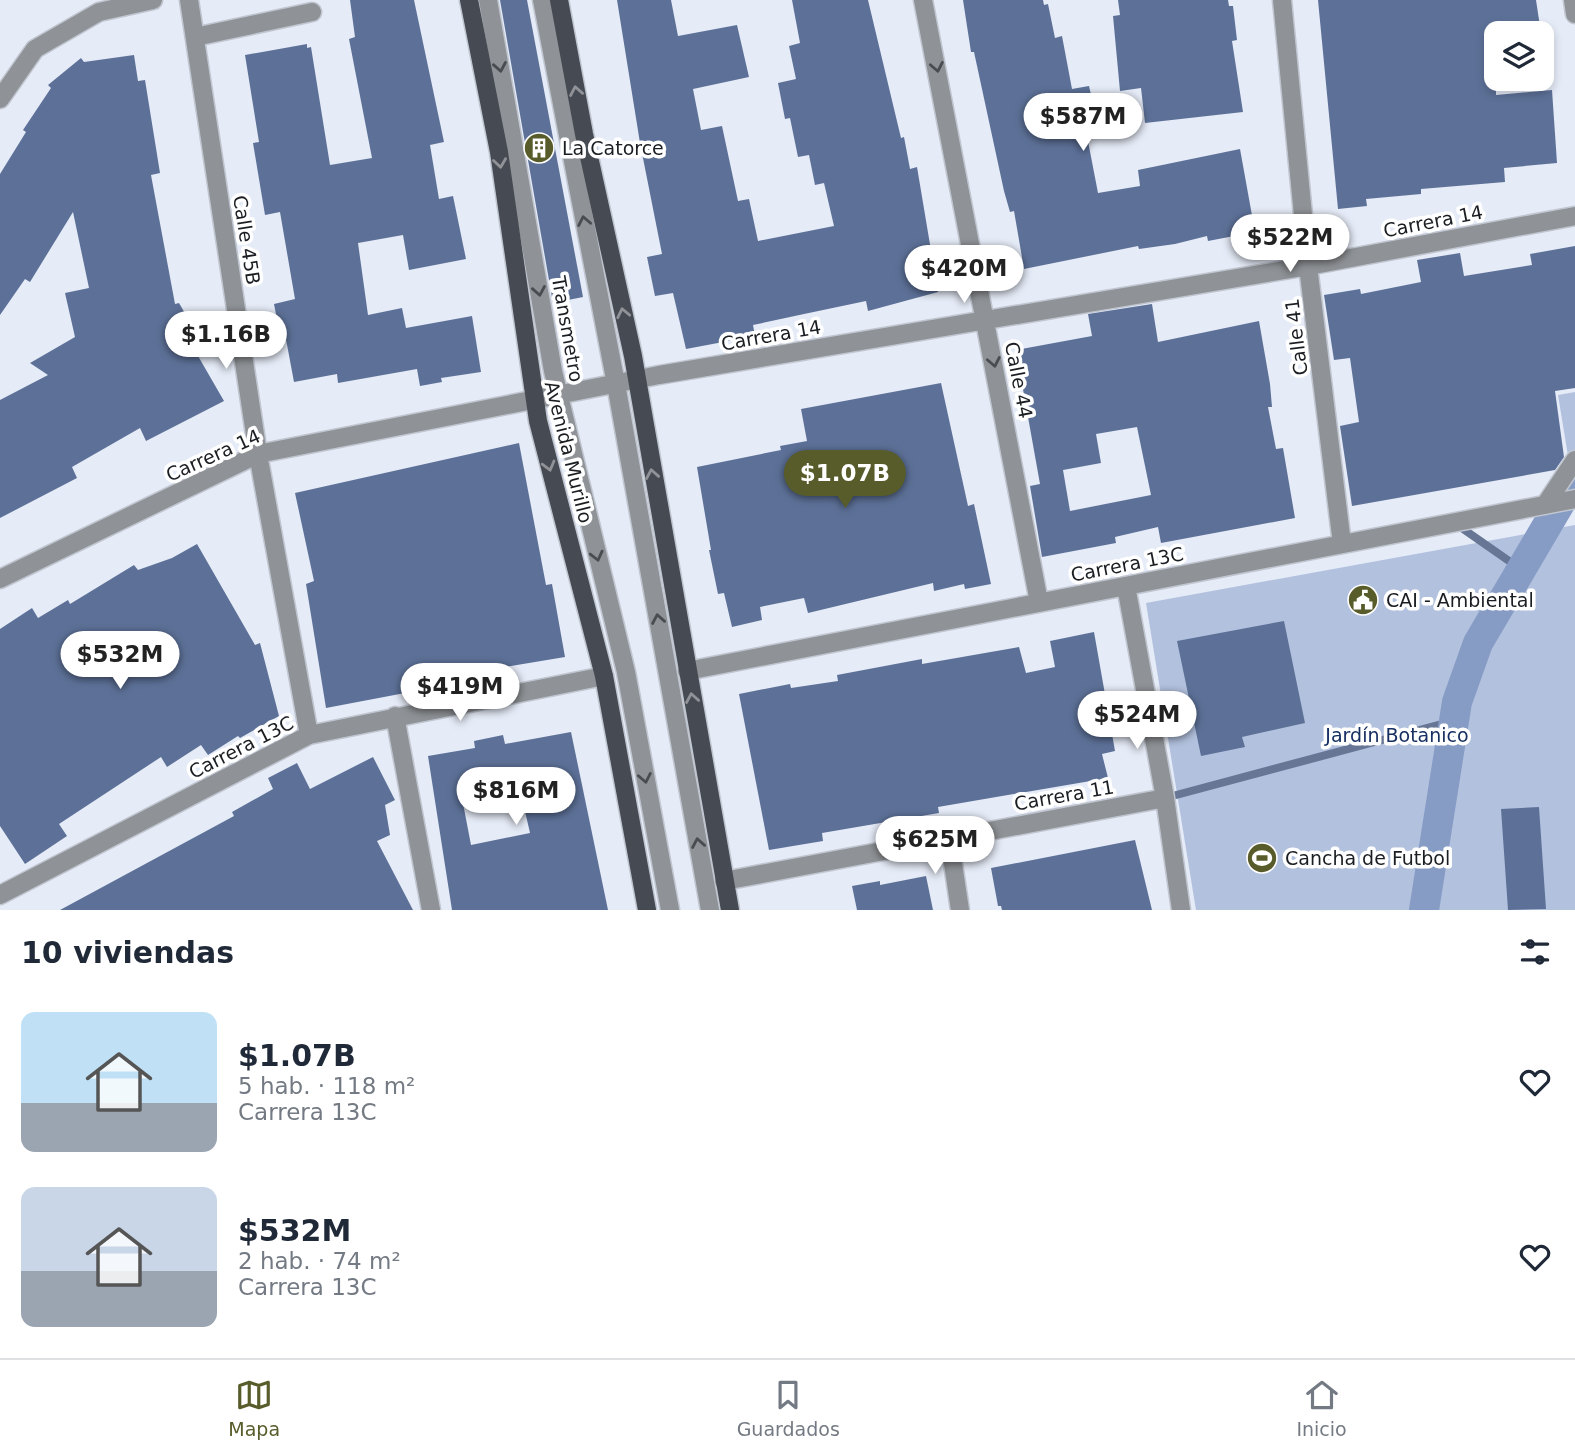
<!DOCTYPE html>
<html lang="es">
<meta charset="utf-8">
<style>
body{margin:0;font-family:"DejaVu Sans",sans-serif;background:#f6f6f7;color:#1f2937;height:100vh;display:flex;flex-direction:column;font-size:26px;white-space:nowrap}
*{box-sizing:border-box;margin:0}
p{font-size:23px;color:#747a83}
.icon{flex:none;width:38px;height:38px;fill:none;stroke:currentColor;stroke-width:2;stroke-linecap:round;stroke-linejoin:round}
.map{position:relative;height:910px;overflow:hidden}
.sheet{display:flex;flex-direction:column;background:#fff;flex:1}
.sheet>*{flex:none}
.tools{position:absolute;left:1484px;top:21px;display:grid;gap:14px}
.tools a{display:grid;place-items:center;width:70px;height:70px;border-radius:14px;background:#fff;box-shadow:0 4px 10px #0003;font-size:35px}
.price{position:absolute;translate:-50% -60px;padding:0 16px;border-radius:24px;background:#fff;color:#222;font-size:23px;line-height:46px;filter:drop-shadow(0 2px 4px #0008)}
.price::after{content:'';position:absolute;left:50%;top:42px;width:21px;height:16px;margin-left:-10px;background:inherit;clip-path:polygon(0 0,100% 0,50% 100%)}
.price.selected{background:#585c2a;color:#fff}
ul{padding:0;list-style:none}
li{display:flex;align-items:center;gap:21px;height:175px;padding:0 21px}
li span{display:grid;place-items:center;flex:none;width:196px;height:140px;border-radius:14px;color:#555}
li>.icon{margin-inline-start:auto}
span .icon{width:84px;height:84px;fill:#fffc;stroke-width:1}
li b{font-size:30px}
h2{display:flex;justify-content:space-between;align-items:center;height:84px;padding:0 21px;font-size:30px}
.tabs{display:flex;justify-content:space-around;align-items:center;height:98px;border-top:2px solid #e0e1e3;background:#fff;font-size:19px;color:#747a83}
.tabs a{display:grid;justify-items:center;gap:4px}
.tabs .selected{color:#585c2a}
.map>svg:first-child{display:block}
.green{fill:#b2c1de}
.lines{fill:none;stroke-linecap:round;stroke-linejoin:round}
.stream{stroke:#667694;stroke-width:8}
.canal{stroke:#879cc5;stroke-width:30}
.building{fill:#5d7198;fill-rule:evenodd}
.minor-casing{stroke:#c0c6d0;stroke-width:21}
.major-casing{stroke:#c0c6d0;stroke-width:21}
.minor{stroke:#8f9296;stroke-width:18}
.major{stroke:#464a52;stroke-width:18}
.oneway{stroke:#494c50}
.oneway2{stroke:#909297}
.labels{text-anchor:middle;stroke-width:7;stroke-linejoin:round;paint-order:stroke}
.poi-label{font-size:19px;fill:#1a1d21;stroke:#fff;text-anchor:start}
.street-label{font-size:19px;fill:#1a1d21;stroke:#fff}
.park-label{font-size:19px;fill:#172f62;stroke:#fff}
</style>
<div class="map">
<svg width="1575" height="910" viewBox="0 0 1575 910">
<rect width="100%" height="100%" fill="#e5ebf7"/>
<path class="green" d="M1575,392V467L1570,468L1558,395Z
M1575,525V910H1196L1146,603Z"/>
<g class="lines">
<path class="stream" d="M1456,524L1522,570
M1165,798L1453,721"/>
<path class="canal" d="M1424,910L1457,702L1478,643L1575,478"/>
</g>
<path class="building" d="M350,0H414L444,142L430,145L439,199L453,196L466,259L409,270L403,235L358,243L368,315L402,308L406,328L472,316L481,372L441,378L442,382L420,386L417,369L338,383L337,374L294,382L285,334L280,335L274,304L295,299L280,212L265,215L253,143L259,142L245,55L307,44V48L311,47L330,165L372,158L349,39L355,37Z
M500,0H527L583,297L553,303Z
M617,0H671L678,36L737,25L749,77L693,89L701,130L722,126L738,201L749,199L758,241L834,226L824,183L815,185L809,155L798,157L790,118L785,119L778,83L796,79L789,46L800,43L792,0H868L901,138L904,137L910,169L917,167L938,292L868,311L866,301L804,314L753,325L755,336L686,349L673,293L655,296L647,257L662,254L640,143Z
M963,0H1043L1044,5L1048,4L1055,38L1062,36L1072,89L1089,86L1100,133L1087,136L1098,193L1140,186L1138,170L1240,149L1255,232L1208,241L1207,236L1175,244L1139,249L1138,246L1024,269L1014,211L1010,212L1004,191L974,52H971Z
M1118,0H1228L1229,6H1233L1237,40L1232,41L1243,112L1145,123L1141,88L1120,91L1113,16L1120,15Z
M1318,0H1536L1541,33H1496V95L1552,90L1557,163L1504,168L1505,182L1421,189V194L1366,199L1367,206L1338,209Z
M134,55L138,81L145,80L160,173L151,175L175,304L179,303L203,344L194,349L224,401L146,441L140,428L72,467L77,478L0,518V400L48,375L30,363L75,337L65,293L89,288L73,212L30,282L25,279L0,315V174L26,132L23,130L51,88L48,85L81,58L84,62Z
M1575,246V388L1555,391L1564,457L1555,470L1352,506L1340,426L1359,422L1350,358L1334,360L1324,295L1360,289L1361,294L1421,282L1417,260L1460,253L1464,276L1532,265L1530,254Z
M1152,304L1158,342L1259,321L1270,384L1272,407H1268L1276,449L1283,448L1295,518L1161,543L1158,527L1115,537L1116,543L1042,557L1030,486L1040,484L1016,350L1092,336L1088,314ZM1137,427L1151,495L1070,511L1063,470L1101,463L1096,434Z
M941,383L968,506L974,504L991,584L965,589L964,584L934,591L933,583L808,613L804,598L760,607L762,620L732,627L724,593L718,594L709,550H711L697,467L781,450L780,446L807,441L801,409Z
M519,443L546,585L552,584L565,657L474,672L475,676L425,687L426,689L326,708L306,584L314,581L295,493Z
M197,544L255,645L260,643L279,716L240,738L238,736L208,755L201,745L167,767L161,757L59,824L67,836L25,864L0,826V629L32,608L38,618L68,600L70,604L134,565L138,570L172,558Z
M1284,621L1305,723L1242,737L1245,747L1201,756L1177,641Z
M1094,632L1115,751L1102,754L1108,778L938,807L939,813L822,833L823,841L769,850L739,694L790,684L791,688L838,681L837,675L922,659V664L1019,647L1026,673L1055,667L1050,641Z
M571,732L608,910H452L428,756L475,748L474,741L503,735L505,744ZM519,785L530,833L471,845L462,798Z
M373,757L395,800L385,805L390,835L377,841L413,910H60L234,816L232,812L273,789L268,778L297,763L310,789Z
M1539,807L1546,909L1508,910L1501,809Z
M1135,840L1152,910H1002L1001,906H998L991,868Z
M926,876L933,910H857L852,886L880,881V885Z"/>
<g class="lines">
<g class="minor-casing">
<path id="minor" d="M189,0L258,454L309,735
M488,0L553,371L626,672L670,910
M542,0L616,384L710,910
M923,0L1039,602
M1282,0L1308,266L1342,544
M1573,0L1575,14
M195,37L312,12
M0,99L35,49L99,12L153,0
M1545,505L1575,460
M0,579L258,454L659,375L1308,266L1575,216
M1126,586L1165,798L1181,910
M687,671L1575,499
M395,716L431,910
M949,837L960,910
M724,881L1165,798
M0,895L309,735L604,676"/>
</g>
<g class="major-casing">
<path id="major" d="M469,0L499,152L538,421L604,676L647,910
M559,0L584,134L633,356L730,910"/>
</g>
<use href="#minor" class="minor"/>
<use href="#major" class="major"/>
</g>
<defs><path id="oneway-chevron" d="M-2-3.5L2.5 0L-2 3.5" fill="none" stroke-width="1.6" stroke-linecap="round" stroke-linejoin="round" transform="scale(1.75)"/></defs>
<g class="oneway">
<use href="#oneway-chevron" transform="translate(500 67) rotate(80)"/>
<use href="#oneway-chevron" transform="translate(937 67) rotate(79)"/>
<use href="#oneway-chevron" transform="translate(584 221) rotate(-101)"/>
<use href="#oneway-chevron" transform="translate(539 291) rotate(80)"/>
<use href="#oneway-chevron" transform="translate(994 362) rotate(79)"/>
<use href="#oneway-chevron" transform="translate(597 556) rotate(76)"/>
<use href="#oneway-chevron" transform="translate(658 619) rotate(-100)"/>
<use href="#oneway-chevron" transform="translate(645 778) rotate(79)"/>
<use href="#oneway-chevron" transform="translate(698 843) rotate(-100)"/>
</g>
<g class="oneway2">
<use href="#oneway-chevron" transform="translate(576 91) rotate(-100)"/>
<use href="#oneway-chevron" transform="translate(500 163) rotate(82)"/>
<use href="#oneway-chevron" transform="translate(623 313) rotate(-102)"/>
<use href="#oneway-chevron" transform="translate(549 466) rotate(75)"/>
<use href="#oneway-chevron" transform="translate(652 474) rotate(-100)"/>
<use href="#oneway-chevron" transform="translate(692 698) rotate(-100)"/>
</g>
<defs>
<g id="building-disc" transform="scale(1.575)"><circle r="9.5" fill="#585c2a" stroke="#fff"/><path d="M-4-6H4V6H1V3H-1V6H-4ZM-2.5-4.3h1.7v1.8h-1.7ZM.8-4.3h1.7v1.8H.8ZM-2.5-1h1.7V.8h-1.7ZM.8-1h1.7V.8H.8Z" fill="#fff"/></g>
<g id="civic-disc" transform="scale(1.575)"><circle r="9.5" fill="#585c2a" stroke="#fff"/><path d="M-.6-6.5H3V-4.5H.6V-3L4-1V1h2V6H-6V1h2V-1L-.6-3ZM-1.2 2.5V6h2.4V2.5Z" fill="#fff"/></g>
<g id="stadium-disc" transform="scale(1.575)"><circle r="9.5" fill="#585c2a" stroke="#fff"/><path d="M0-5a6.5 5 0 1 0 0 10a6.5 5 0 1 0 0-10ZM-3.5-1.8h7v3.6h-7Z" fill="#fff"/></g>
</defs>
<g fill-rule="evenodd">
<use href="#building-disc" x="539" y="148"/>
<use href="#civic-disc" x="1363" y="600"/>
<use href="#stadium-disc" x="1262" y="858"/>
</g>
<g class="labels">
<g class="poi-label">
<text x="562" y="155">La Catorce</text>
<text x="1386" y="607">CAI - Ambiental</text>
<text x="1285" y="865">Cancha de Futbol</text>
</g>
<g class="street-label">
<text transform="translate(1433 221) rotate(-11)" y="7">Carrera 14</text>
<text transform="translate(247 240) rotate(81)" y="7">Calle 45B</text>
<text transform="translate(568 329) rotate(80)" y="7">Transmetro</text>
<text transform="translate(771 335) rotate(-10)" y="7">Carrera 14</text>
<text transform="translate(1296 337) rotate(-97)" y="7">Calle 41</text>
<text transform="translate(1019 380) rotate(79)" y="7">Calle 44</text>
<text transform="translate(569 452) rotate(76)" y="7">Avenida Murillo</text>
<text transform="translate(213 455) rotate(-24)" y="7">Carrera 14</text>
<text transform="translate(1127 564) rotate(-11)" y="7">Carrera 13C</text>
<text transform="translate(241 747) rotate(-27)" y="7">Carrera 13C</text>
<text transform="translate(1064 795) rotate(-10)" y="7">Carrera 11</text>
</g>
<g class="park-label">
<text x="1397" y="742">Jardín Botanico</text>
</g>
</g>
</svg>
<div class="tools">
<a><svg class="icon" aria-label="layers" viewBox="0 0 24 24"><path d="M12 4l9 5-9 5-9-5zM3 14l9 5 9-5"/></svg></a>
</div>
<b class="price" style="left:1083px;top:153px">$587M</b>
<b class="price" style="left:1290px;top:274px">$522M</b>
<b class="price" style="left:964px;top:305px">$420M</b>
<b class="price" style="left:226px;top:371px">$1.16B</b>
<b class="price selected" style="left:845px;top:510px">$1.07B</b>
<b class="price" style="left:120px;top:691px">$532M</b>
<b class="price" style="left:460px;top:723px">$419M</b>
<b class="price" style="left:1137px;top:751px">$524M</b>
<b class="price" style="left:516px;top:827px">$816M</b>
<b class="price" style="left:935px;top:876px">$625M</b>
</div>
<section class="sheet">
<h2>10 viviendas<svg class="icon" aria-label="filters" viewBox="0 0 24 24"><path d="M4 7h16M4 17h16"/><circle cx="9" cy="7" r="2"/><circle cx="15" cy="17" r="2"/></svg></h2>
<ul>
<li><span style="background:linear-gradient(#bfe0f5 65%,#9aa5b1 0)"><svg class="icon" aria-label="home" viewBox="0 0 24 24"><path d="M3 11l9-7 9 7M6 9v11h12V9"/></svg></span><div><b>$1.07B</b><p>5 hab. · 118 m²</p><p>Carrera 13C</p></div><svg class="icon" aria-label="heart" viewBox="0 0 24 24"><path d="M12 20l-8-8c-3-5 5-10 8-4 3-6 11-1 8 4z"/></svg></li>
<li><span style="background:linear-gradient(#c9d6e8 60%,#9aa5b1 0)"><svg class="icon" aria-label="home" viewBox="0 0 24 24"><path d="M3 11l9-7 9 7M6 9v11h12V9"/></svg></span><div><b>$532M</b><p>2 hab. · 74 m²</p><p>Carrera 13C</p></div><svg class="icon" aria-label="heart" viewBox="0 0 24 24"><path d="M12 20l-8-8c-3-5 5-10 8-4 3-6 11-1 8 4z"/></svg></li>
</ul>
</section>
<nav class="tabs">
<a class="selected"><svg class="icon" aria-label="map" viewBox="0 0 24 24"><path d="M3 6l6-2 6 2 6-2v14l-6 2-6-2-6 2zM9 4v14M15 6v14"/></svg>Mapa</a>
<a><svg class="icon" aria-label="saved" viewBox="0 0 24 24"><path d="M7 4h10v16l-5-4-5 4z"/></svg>Guardados</a>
<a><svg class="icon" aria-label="home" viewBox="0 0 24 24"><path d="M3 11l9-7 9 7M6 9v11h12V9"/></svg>Inicio</a>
</nav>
